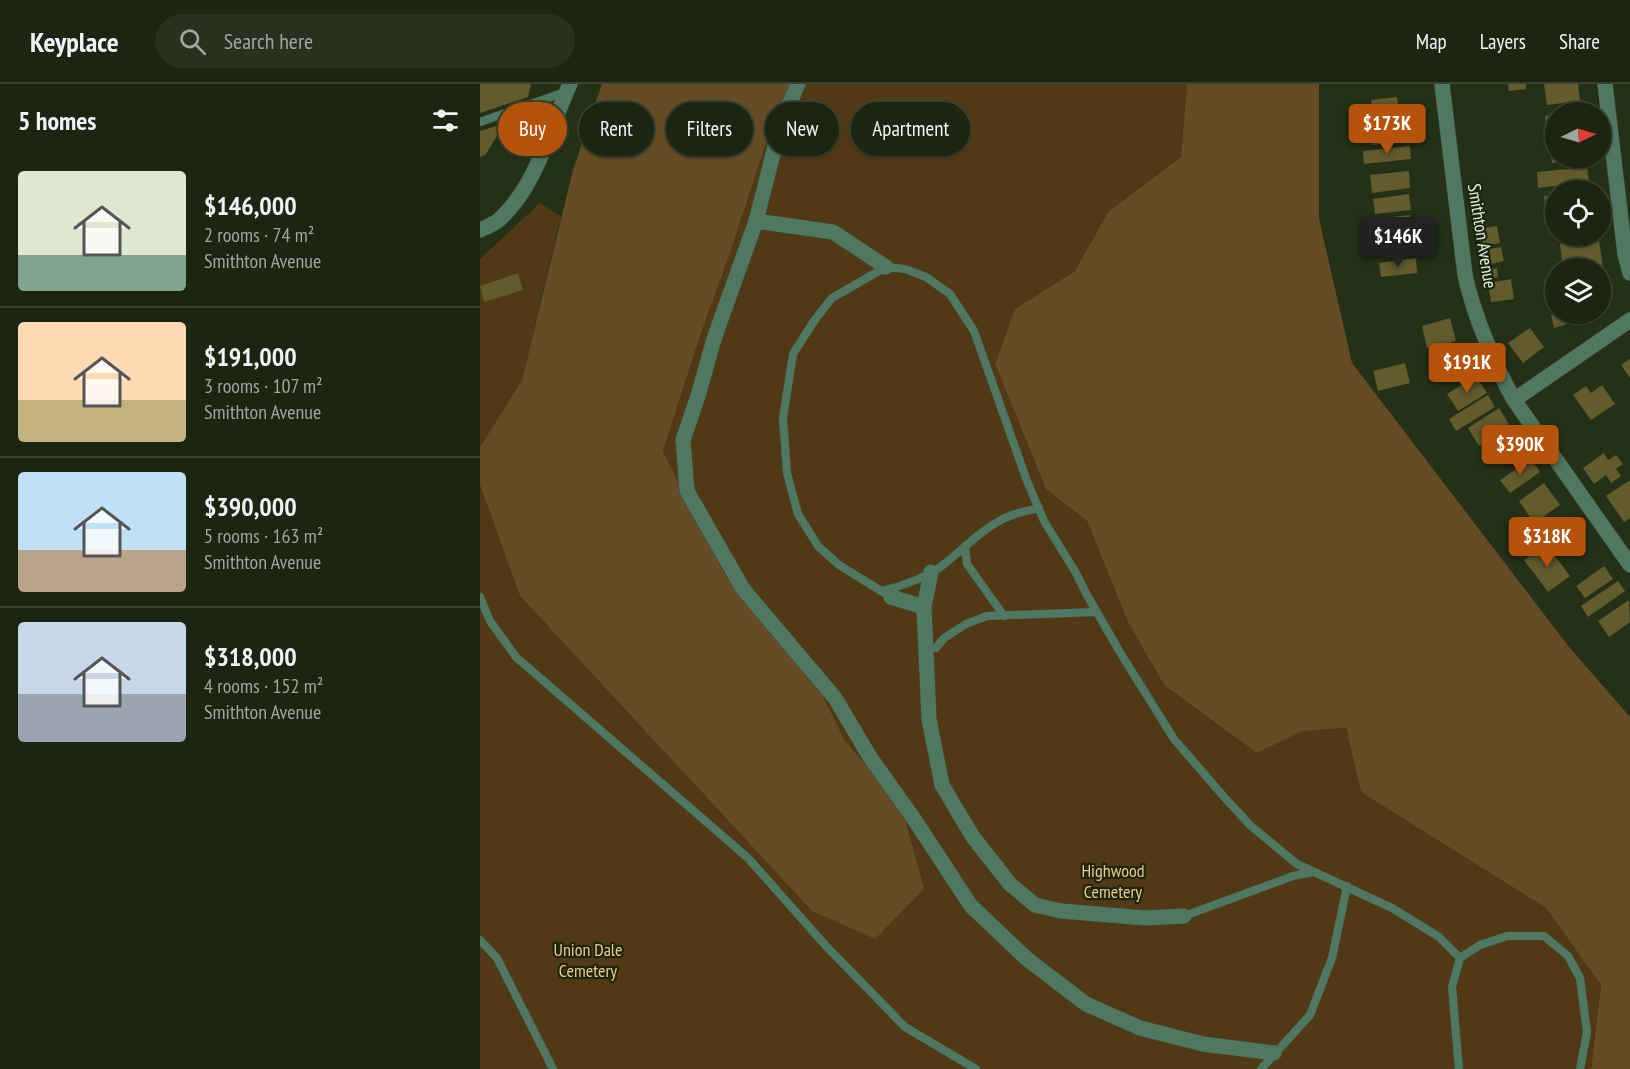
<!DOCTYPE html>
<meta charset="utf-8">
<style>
body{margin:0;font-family:"PT Sans Narrow",sans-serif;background:#28311f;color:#f1f3f6;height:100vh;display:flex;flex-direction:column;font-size:22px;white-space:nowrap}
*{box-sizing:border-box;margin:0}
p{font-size:20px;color:#a0a59f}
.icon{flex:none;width:33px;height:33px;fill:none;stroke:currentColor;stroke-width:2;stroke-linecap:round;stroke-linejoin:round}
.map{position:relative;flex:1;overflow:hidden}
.drawer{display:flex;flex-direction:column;background:#1b2511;width:480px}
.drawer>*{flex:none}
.guide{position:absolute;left:18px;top:18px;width:570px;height:54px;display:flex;gap:12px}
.needle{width:39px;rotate:85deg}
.controls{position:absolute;left:1065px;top:18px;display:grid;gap:12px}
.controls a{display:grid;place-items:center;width:66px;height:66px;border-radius:50%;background:#1b2511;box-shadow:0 2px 4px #0004,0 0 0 2px #394231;font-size:30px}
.price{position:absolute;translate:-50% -51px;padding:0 14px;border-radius:6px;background:#b45309;color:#fff;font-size:20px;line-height:39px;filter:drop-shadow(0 2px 3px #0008)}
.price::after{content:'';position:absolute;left:50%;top:36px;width:18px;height:14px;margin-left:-9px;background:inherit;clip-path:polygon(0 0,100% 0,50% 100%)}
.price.current{background:#222;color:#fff}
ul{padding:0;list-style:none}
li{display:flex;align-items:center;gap:18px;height:150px;padding:0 18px}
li+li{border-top:2px solid #394231}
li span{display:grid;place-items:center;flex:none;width:168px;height:120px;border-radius:6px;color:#555}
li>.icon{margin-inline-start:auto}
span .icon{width:72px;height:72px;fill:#fffc;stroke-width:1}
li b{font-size:26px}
h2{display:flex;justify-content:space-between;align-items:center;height:72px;padding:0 18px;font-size:26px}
.pill{padding:0 21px;border-radius:27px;background:#1b2511;box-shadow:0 2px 4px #0004,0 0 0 2px #394231;font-size:21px;line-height:54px}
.pill.current{background:#b45309;color:#fff}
header{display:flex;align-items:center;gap:36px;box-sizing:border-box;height:84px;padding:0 30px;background:#1b2511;border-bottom:2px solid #394231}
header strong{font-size:28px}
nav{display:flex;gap:33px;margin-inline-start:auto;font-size:21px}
.search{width:420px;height:54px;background:#28311f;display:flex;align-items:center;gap:15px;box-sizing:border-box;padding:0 21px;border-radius:33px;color:#a0a59f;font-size:22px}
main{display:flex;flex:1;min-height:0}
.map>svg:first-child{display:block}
.green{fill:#513915}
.forest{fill:#664c26}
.building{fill:#615b2e}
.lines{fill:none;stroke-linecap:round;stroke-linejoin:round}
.service-casing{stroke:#3f4c33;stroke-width:9}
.minor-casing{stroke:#3f4c33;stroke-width:16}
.tertiary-casing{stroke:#3f4c33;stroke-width:16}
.service{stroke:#507761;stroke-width:8}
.minor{stroke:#507761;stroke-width:15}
.tertiary{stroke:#507761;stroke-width:15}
.labels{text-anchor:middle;stroke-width:4.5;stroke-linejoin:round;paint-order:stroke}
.street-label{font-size:18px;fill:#e6efdf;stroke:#1a270d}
.park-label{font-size:18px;fill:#f2c486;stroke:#1a270d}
</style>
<header>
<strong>Keyplace</strong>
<div class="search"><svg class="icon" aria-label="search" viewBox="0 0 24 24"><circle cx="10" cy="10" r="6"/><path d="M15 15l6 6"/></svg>Search here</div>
<nav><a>Map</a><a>Layers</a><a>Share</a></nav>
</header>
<main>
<section class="drawer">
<h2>5 homes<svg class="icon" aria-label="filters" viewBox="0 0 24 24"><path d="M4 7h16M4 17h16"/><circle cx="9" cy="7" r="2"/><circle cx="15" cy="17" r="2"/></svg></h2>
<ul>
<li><span style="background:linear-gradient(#dfe7d0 70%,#7fa58c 0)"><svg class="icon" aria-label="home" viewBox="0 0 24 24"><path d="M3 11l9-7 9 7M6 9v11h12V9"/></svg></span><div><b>$146,000</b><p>2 rooms · 74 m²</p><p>Smithton Avenue</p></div></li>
<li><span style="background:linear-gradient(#ffd9b3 65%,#c2b280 0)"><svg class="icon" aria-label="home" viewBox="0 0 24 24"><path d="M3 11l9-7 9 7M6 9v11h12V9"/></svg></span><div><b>$191,000</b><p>3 rooms · 107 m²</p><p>Smithton Avenue</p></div></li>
<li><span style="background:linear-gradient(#bfe0f5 65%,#b9a48a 0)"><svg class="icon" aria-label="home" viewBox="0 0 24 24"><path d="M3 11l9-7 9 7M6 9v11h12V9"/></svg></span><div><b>$390,000</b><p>5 rooms · 163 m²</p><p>Smithton Avenue</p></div></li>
<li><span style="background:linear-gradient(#c9d6e8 60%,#9aa5b1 0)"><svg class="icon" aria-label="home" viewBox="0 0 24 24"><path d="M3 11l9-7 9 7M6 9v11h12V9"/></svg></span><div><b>$318,000</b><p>4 rooms · 152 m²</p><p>Smithton Avenue</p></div></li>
</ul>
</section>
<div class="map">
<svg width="1150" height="985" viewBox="0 0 1150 985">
<rect width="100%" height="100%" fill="#243117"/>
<path class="green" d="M316,0H707L701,73L628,128L595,187L535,225L515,280L566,405L607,437L648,538L684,601L777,669L823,647L866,644L881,708L1066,824L1121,901L1111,985H0V401L40,512L332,827L421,720L365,657L334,596L244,489L183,367L220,252L251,166L295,32Z
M60,119L81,132L42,296L0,363V175Z"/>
<path class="forest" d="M122,0H316L295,32L251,166L220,252L183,367L244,489L335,596L365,657L421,720L444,805L395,855L332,827L40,512L0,401V363L42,296L93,86Z
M707,0H839V135L872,279L1089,563L1150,633V985H1111L1121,901L1066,824L881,708L866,644L823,647L777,669L684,601L648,538L607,437L566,405L515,280L535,225L595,187L628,128L701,73Z"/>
<path class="building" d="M0,0H51L48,13L0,29Z
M1028,0H1046V5L1029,7Z
M1064,0H1098L1100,17L1067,21Z
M917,13L920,36L893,39L891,16Z
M1076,31V52L1067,53L1065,32Z
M16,42L21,45L6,70L0,73V47Z
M927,43L929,57L892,61L890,47Z
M1076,58V74H1107L1108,75L1072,79L1069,59Z
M930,62L931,75L884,80L883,67Z
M1107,83L1109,98L1058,104L1057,88Z
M929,87L930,104L892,109L890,91Z
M929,110L931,126L895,130L893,115Z
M1076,111V128L1066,129L1064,112Z
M930,131L931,139L910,142V133Z
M1017,142L1020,159L1001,162L998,145Z
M939,145L941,170L908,173L905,149Z
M1119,156L1123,183L1083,184L1080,160Z
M1021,163L1024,177L1006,181L1003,166Z
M936,174L937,189L901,193L899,179Z
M1017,184L1018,193L1002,196L1001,187Z
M38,189L43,206L4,218L0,202Z
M1031,195L1034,215L1011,218L1008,199Z
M1078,230H1092L1094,238L1074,244L1071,231Z
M970,234L976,257L947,264L942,242Z
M1050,244L1064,263L1043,279L1028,259Z
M1150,275V294L1141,281Z
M925,279L930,299L898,307L893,287Z
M996,292L1007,309L978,327L967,310Z
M1122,301L1135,320L1111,336L1093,311L1106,302L1111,309Z
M1008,311L1015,323L976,347L969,335Z
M1019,324L1030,342L999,362L988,344Z
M1124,369L1128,376L1136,371L1143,380L1136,385L1141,392L1131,399L1126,391L1114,400L1103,384Z
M1051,375L1060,388L1030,409L1020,396Z
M1150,396V434L1144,438L1126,412Z
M1064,399L1080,421L1054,439L1039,417Z
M1066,460L1090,492L1068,508L1044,476Z
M1124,482L1133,495L1105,514L1096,502Z
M1138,497L1145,507L1108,533L1101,522Z
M1149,516L1150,538L1129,553L1118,537Z"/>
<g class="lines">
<g class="service-casing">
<path id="service" d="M0,38L85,8
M485,462L487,480L524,532
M402,507C422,502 442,495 459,484C481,468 499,447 523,435C534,429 547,427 559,424
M0,513L10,537L36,573L268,774L346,862L425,943L496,985
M411,513L359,481L338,462L318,430L307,389L303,334L313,270L334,237L352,214L406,183L425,185L446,193L470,210L494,247L547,397L564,437L596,489L607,511L641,570L694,655L745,714L771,742L817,780L912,824L959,853L980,874
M456,564L464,554L486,540L507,532L616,528
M704,832L813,792L833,788
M0,856L17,874L73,985
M781,985L830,931L852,874L867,802
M979,985L972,903L980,874L1000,861L1027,852H1064L1088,872L1100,894L1107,948L1100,985"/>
</g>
<g class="minor-casing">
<path id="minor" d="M962,0L985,191C993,229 1015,282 1034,316L1150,481
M1125,0L1145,170L1150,189
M276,137L301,39L318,0
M406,183L353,148L276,137L234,255L218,312L203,356L207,407L263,505L355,614L390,673L434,735L491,822L547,875L606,920L660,944L723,960L794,969
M1034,316L1150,236
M451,488L444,523L449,635L462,701L493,753L530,800L555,821L581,827L666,834L704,832
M411,513L444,523"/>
</g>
<g class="tertiary-casing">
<path id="tertiary" d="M0,146C6,143 15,140 20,135C58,99 69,46 90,0"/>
</g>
<use href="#service" class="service"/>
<use href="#minor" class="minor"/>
<use href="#tertiary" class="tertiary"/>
</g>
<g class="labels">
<g class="street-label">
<text transform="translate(1002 152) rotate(81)" y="6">Smithton Avenue</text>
</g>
<g class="park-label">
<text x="633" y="793">Highwood<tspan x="633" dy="21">Cemetery</tspan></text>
<text x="108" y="872">Union Dale<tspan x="108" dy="21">Cemetery</tspan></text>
</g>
</g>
</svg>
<div class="controls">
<a><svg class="needle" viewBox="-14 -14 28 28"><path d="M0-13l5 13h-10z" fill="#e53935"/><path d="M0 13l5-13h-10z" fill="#a0a59f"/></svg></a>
<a><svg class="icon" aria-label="locate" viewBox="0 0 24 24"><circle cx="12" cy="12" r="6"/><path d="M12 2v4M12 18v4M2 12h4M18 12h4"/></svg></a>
<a><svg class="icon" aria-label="layers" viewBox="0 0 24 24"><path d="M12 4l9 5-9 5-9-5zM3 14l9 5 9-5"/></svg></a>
</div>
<b class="price" style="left:907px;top:71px">$173K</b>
<b class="price current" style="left:918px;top:184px">$146K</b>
<b class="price" style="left:987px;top:310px">$191K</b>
<b class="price" style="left:1040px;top:392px">$390K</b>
<b class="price" style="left:1067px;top:484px">$318K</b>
<div class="guide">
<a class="pill current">Buy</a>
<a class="pill">Rent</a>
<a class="pill">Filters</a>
<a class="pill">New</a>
<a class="pill">Apartment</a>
</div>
</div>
</main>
